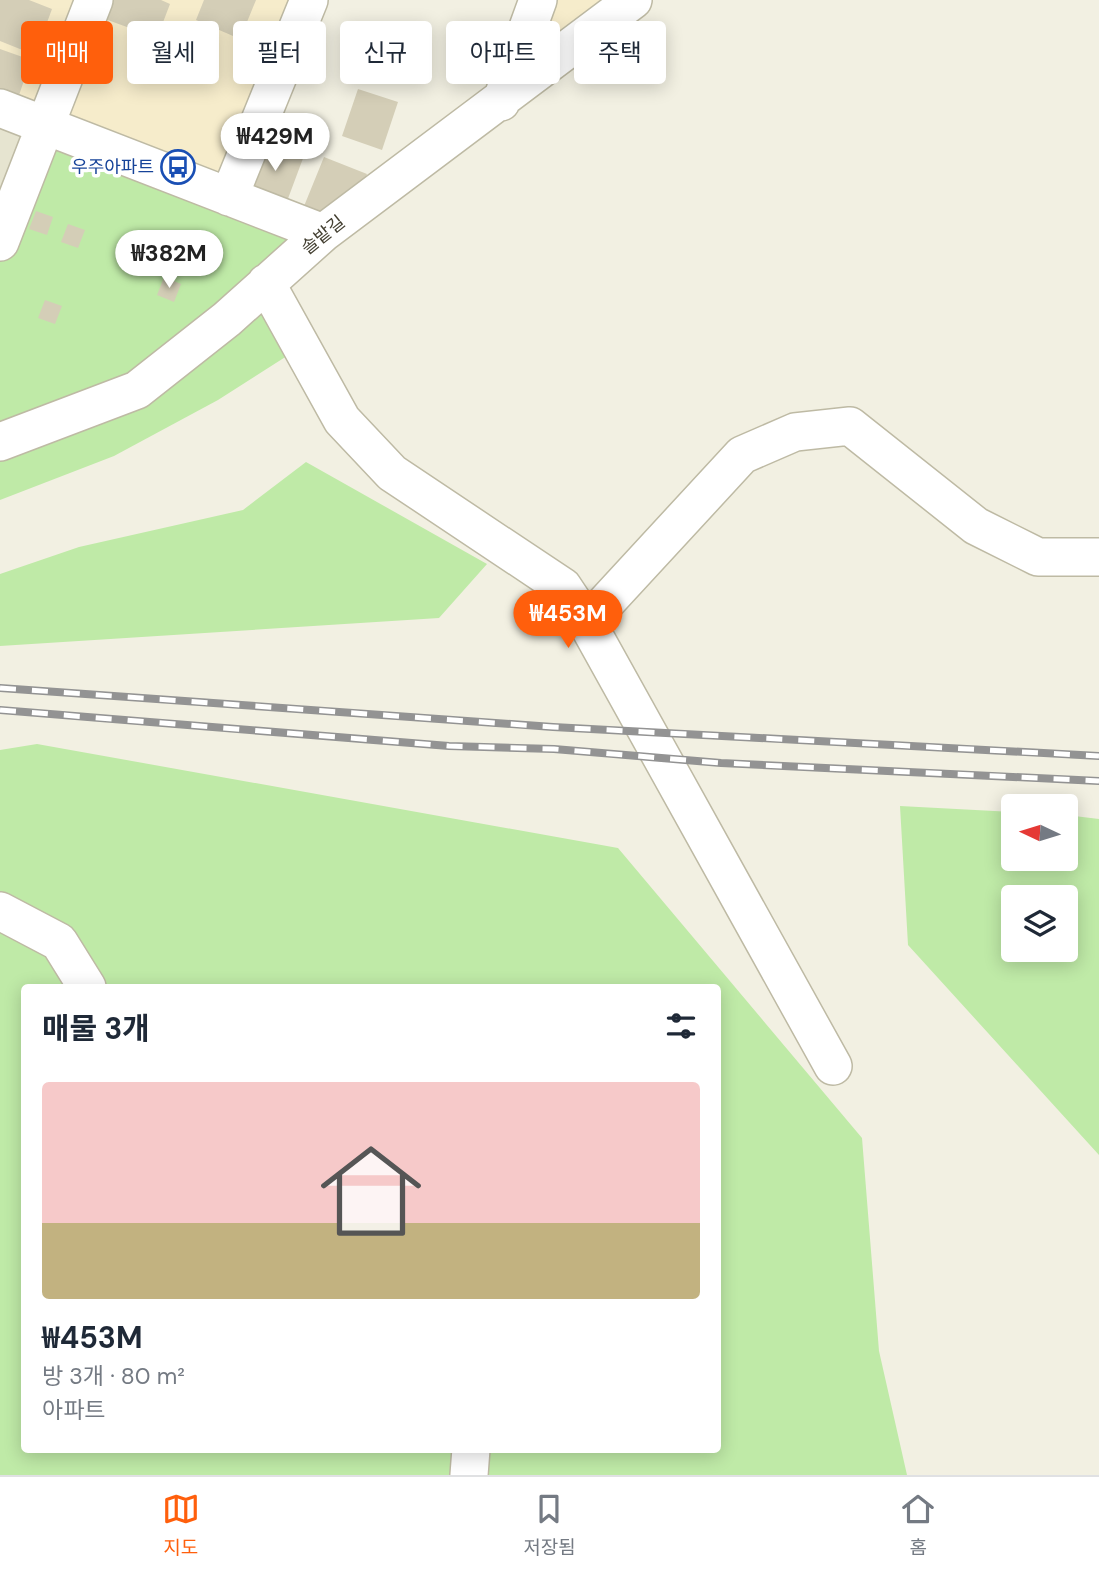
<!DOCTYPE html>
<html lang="ko">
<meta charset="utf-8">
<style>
body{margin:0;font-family:"DM Sans","Noto Sans KR",sans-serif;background:#f2f2f3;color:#1f2937;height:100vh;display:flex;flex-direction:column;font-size:26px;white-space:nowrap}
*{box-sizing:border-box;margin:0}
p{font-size:23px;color:#747a83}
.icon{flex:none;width:38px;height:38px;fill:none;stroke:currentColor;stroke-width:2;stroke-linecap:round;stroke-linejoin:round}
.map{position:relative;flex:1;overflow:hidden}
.drawer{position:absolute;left:21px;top:984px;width:700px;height:469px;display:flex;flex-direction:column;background:#fff;border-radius:7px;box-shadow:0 4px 18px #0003}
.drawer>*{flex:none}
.guide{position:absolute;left:21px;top:21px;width:700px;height:63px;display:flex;gap:14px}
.needle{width:46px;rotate:274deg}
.controls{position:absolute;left:1001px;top:794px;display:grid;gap:14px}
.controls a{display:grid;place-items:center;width:77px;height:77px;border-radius:7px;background:#fff;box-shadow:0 4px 18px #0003;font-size:35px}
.price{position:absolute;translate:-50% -60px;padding:0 16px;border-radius:24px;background:#fff;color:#222;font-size:23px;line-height:46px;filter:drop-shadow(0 2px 4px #0008)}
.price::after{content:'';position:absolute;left:50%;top:42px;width:21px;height:16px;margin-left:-10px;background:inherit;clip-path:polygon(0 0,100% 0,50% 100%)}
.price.active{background:#ff5f0c;color:#fff}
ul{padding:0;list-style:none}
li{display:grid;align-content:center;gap:14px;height:371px;padding:0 21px}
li+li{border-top:2px solid #e0e1e3}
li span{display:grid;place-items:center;height:217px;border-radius:7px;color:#555}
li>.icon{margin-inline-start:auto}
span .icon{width:126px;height:126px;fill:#fffc;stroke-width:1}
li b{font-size:30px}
h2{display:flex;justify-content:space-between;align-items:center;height:84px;padding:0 21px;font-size:30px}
.pill{padding:0 24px;border-radius:7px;background:#fff;box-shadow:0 4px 18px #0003;font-size:24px;line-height:63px}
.pill.active{background:#ff5f0c;color:#fff}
.menu{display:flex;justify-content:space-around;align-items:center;height:98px;border-top:2px solid #e0e1e3;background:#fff;font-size:19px;color:#747a83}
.menu a{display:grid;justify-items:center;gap:4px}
.menu .active{color:#ff5f0c}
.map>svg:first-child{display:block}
.residential{fill:#e6e4d0}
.commercial{fill:#f6eccb}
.green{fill:#bfeaa7;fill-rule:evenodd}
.building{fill:#d4ceb7}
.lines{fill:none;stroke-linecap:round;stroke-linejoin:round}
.minor-casing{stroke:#bebaa4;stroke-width:40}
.minor{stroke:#fff;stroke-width:37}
.rail-casing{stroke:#939393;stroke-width:8}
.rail{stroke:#fff;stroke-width:5;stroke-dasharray:16;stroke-linecap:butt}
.labels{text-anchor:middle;stroke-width:7;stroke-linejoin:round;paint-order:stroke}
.transit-label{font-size:18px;fill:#164399;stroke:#fff;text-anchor:end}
.street-label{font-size:18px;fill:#444032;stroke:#fff}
</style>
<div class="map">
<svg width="1099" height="1475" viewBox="0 0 1099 1475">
<rect width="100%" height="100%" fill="#f2f0e2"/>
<path class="residential" d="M0,108L46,126L0,242Z"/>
<path class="commercial" d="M0,0H309L229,197L0,108Z
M538,0H633L501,102Z"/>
<path class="green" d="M46,126L323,233L267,283L301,347L218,400L114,456L0,500V242Z
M306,462L487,564L439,618L0,646V574L79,547L243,510Z
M37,744L618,848L862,1138L879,1351L907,1475H0V750ZM24,987H718V1449H24Z
M900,806L1013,812V859H1066V815L1099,819V1155L908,945ZM1013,898H1066V950H1013Z"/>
<path class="building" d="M0,0H29L52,9L35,55L0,41Z
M113,0H161L170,4L157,38L105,19Z
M204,0H256L240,39L196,20Z
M0,49L31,60L16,104L0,99Z
M358,89L398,102L382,150L342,136Z
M264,138L305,153L283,212L246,190Z
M324,157L367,174L358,195L321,225L300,216Z
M36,211L53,217L47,235L29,229Z
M68,224L85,230L78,248L61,242Z
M164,277L181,284L174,302L157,295Z
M45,300L62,306L55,324L38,318Z"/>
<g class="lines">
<g class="minor-casing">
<path id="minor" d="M501,102L538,0
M0,108L323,233
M229,197L309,0
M0,242L94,0
M266,283L342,420L392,473L563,587L587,623L833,1066
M0,442L137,390L227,319L323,233L633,0
M587,623L742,455L795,432L850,426L976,526L1038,557H1099
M0,911L59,942L87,987
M469,1475L471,1449"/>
</g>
<use href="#minor" class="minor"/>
<g class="rail-casing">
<path id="rail" d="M0,688L553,727L1099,756
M0,710L449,746L554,749L721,763L1099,781"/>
</g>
<use href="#rail" class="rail"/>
</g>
<defs>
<g id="bus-ring" transform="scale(1.75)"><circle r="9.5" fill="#fff" stroke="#1a4fb4" stroke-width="1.5"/><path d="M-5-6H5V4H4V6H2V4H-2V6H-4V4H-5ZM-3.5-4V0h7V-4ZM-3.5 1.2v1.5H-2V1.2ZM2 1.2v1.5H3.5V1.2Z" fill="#1a4fb4"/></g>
</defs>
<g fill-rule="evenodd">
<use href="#bus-ring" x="178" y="167"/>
</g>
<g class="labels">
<g class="transit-label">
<text x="154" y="173">우주아파트</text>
</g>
<g class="street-label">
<text transform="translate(323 235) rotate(-39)" y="6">솔밭길</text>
</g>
</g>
</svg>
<div class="controls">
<a><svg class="needle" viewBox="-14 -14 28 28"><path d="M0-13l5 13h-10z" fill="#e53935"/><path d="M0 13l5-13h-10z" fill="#747a83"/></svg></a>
<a><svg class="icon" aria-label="layers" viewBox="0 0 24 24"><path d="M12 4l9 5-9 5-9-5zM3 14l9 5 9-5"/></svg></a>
</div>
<b class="price" style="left:275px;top:173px">₩429M</b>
<b class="price" style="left:169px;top:290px">₩382M</b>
<b class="price active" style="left:568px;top:650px">₩453M</b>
<div class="guide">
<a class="pill active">매매</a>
<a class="pill">월세</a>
<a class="pill">필터</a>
<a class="pill">신규</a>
<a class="pill">아파트</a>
<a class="pill">주택</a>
</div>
<section class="drawer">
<h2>매물 3개<svg class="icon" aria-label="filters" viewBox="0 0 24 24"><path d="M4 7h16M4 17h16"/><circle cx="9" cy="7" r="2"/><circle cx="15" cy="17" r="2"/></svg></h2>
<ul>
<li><span style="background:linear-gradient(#f6c9c9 65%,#c2b280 0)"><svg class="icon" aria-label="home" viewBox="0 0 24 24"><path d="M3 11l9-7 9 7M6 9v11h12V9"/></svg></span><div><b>₩453M</b><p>방 3개 · 80 m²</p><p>아파트</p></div></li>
</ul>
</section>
</div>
<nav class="menu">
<a class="active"><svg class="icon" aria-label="map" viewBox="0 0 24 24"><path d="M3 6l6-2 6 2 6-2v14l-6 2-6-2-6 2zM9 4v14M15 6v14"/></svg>지도</a>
<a><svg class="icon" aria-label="saved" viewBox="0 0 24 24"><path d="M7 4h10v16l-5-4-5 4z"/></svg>저장됨</a>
<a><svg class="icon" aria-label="home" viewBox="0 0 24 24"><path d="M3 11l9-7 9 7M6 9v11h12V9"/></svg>홈</a>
</nav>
